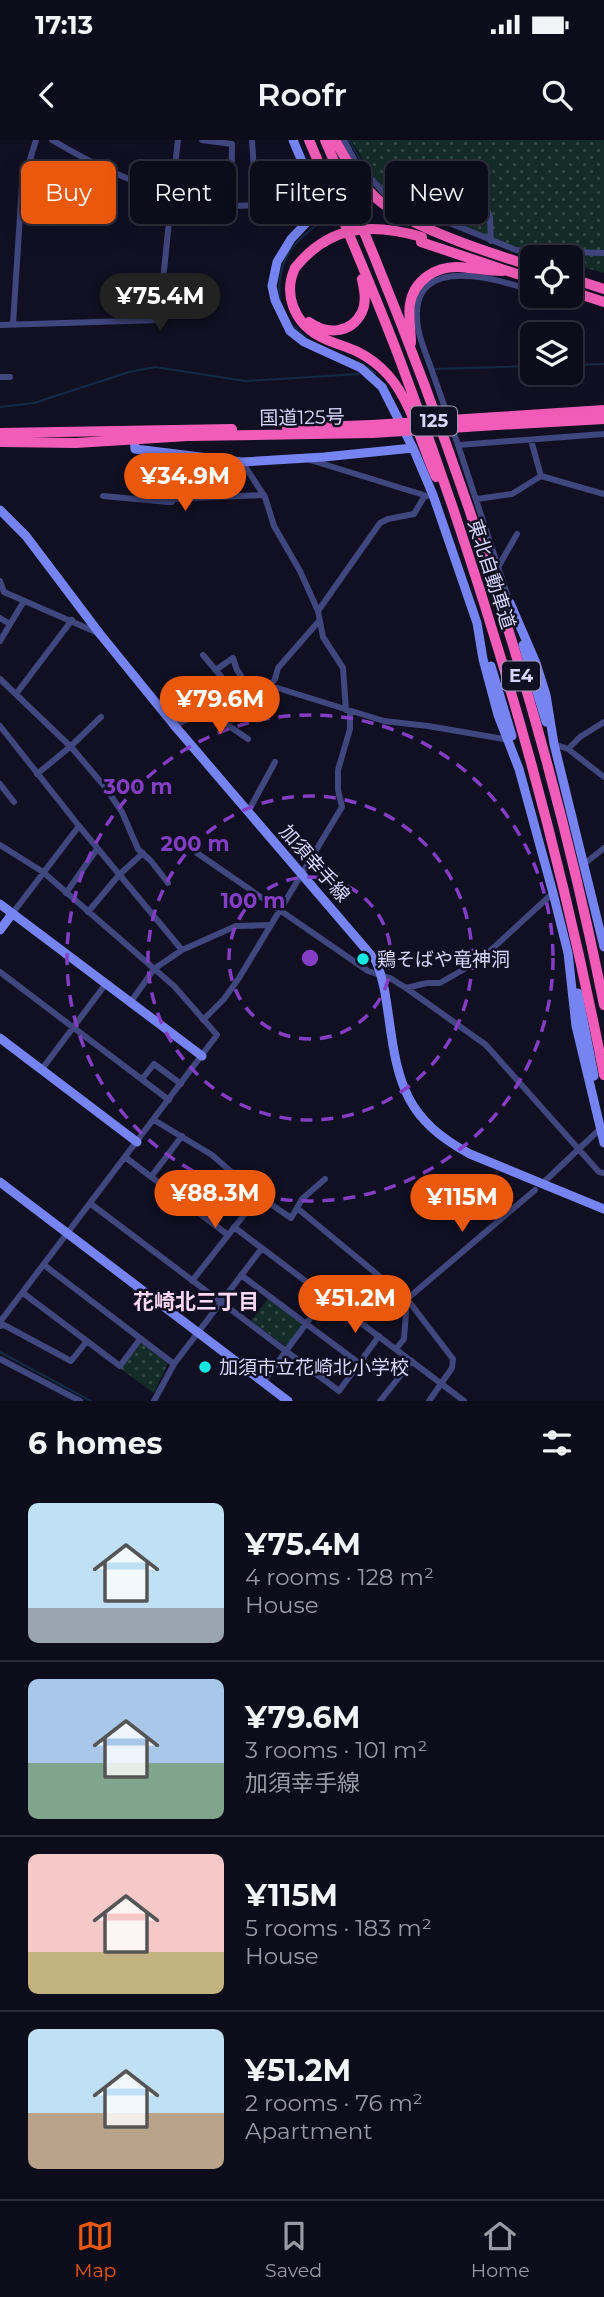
<!DOCTYPE html>
<meta charset="utf-8">
<style>
body{margin:0;font-family:Montserrat,"Noto Sans JP",sans-serif;background:#161523;color:#f1f3f6;height:100vh;display:flex;flex-direction:column;font-size:26px;white-space:nowrap}
*{box-sizing:border-box;margin:0}
p{font-size:23px;color:#9a9ba2}
.icon{flex:none;width:38px;height:38px;fill:none;stroke:currentColor;stroke-width:2;stroke-linecap:round;stroke-linejoin:round}
.map{position:relative;height:1261px;overflow:hidden}
.sheet{display:flex;flex-direction:column;background:#0d0c1a;flex:1}
.sheet>*{flex:none}
.guide{position:absolute;left:21px;top:21px;width:564px;height:63px;display:flex;gap:14px}
.buttons{position:absolute;left:520px;top:105px;display:grid;gap:14px}
.buttons a{display:grid;place-items:center;width:63px;height:63px;border-radius:10px;background:#0d0c1a;box-shadow:0 7px 28px #0002,0 0 0 2px #2d2c39;font-size:35px}
.price{position:absolute;translate:-50% -60px;padding:0 16px;border-radius:24px;background:#ea580c;color:#fff;font-size:23px;line-height:46px;filter:drop-shadow(0 2px 4px #0008)}
.price::after{content:'';position:absolute;left:50%;top:42px;width:21px;height:16px;margin-left:-10px;background:inherit;clip-path:polygon(0 0,100% 0,50% 100%)}
.price.current{background:#222;color:#fff}
ul{padding:0;list-style:none}
li{display:flex;align-items:center;gap:21px;height:175px;padding:0 28px}
li+li{border-top:2px solid #2d2c39}
li span{display:grid;place-items:center;flex:none;width:196px;height:140px;border-radius:10px;color:#555}
li>.icon{margin-inline-start:auto}
span .icon{width:84px;height:84px;fill:#fffc;stroke-width:1}
li b{font-size:30px}
h2{display:flex;justify-content:space-between;align-items:center;height:84px;padding:0 28px;font-size:30px}
.tag{padding:0 24px;border-radius:10px;background:#0d0c1a;box-shadow:0 7px 28px #0002,0 0 0 2px #2d2c39;font-size:24px;line-height:63px}
.tag.current{background:#ea580c;color:#fff}
.status{display:flex;justify-content:space-between;align-items:center;height:49px;padding:0 35px;background:#0d0c1a;direction:ltr}
.status svg{height:19px;fill:currentColor}
header{display:flex;justify-content:space-between;align-items:center;height:91px;padding:0 28px;background:#0d0c1a;font-size:32px;font-weight:600}
.menu{display:flex;justify-content:space-around;align-items:center;height:98px;border-top:2px solid #2d2c39;background:#0d0c1a;font-size:19px;color:#9a9ba2}
.menu a{display:grid;justify-items:center;gap:4px}
.menu .current{color:#ea580c}
.map>svg:first-child{display:block}
.park{fill:url(#park-dots)}
.lines{fill:none;stroke-linecap:round;stroke-linejoin:round}
.stream{stroke:#132c45;stroke-width:2}
.street{stroke:#40467e;stroke-width:6}
.secondary{stroke:#7684f2;stroke-width:9}
.highway{stroke:#f05cb7;stroke-width:10}
.highway-bridge{stroke:#f05cb7;stroke-width:10}
.ring{fill:none;stroke:#843dc5;stroke-width:3.5;stroke-dasharray:12 9}
.poi-dot{fill:#15e8e0;stroke:#111023;stroke-width:2.5}
.labels{text-anchor:middle;stroke-width:5;stroke-linejoin:round;paint-order:stroke}
.shield{fill:#111023;stroke:#9b9bba;stroke-width:2}
.shield-label{font-size:18px;font-weight:bold;fill:#d6d7fb}
.street-label{font-size:19px;fill:#d6d7fb;stroke:#111023}
.poi-label{font-size:19px;fill:#d6d7fb;stroke:#111023;text-anchor:start}
.neighbourhood-label{font-size:21px;font-weight:bold;fill:#fbd8f3;stroke:#111023}
.centre{fill:#843dc5;stroke:#111023;stroke-width:3.5}
.ring-label{font-size:21px;text-anchor:middle;font-weight:bold;fill:#843dc5;stroke:#111023;stroke-width:5;stroke-linejoin:round;paint-order:stroke}
</style>
<div class="status"><b>17:13</b><svg viewBox="0 0 49 12"><path d="M0 12V9h3v3zM5 12V6h3v6zM10 12V3h3v9zM15 12V0h3v12zM26 1h20v11H26zM47 4h2v5h-2z"/></svg></div>
<header><svg class="icon" aria-label="back" viewBox="0 0 24 24"><path d="M15 5l-7 7 7 7"/></svg>Roofr<svg class="icon" aria-label="search" viewBox="0 0 24 24"><circle cx="10" cy="10" r="6"/><path d="M15 15l6 6"/></svg></header>
<div class="map">
<svg width="604" height="1261" viewBox="0 0 604 1261">
<defs>
<pattern id="park-dots" width="8" height="8" patternUnits="userSpaceOnUse" patternTransform="scale(1.75)"><rect width="8" height="8" fill="#142c28"/><path d="M2 2h.1M6 6h.1" fill="none" stroke="#354a48" stroke-width="1.8" stroke-linecap="round"/></pattern>
</defs>
<rect width="100%" height="100%" fill="#111023"/>
<path class="park" d="M351,0H604V133L571,124L570,117H544L511,109L384,53Z
M268,1158L301,1183L302,1186L286,1206L251,1181Z
M143,1203L168,1223L154,1253L121,1229L140,1204Z"/>
<g class="lines">
<path class="stream" d="M349,0L364,26
M372,36L381,45
M280,161C275,119 295,99 328,77
M292,185L308,200
M570,225L604,224
M367,227L375,233
M434,229L532,226
M0,267L34,263L129,232L155,227L245,241L359,234
M0,1212L91,1261"/>
<path class="street" d="M52,0C109,34 204,79 272,62C285,58 298,49 311,43
M202,0L232,4L231,64
M252,0L256,63
M344,0L355,21L383,52L420,71L516,110L604,113
M384,53L450,46L481,53L490,77L491,101
M13,184L22,45L36,0
M0,185L159,180C165,120 171,60 178,0
M0,237H10
M531,300L541,336
M458,305C449,279 440,254 431,228C425,211 417,194 417,176C415,114 499,139 532,151
M182,315L173,359L264,355
M307,319L427,356
M242,322L265,357L274,386L300,431L318,471L323,497L343,528L346,570
M103,356L168,362H172L173,359
M477,359L512,354L541,336L604,354
M497,429L517,394
M0,441L4,452L98,493
M510,463L458,305L604,294
M318,471L380,383L388,379L414,374L424,357
M0,478L10,484
M0,501L24,461
M203,515L239,558
M217,529L233,518L237,530L252,552
M0,539L72,608L105,647L122,672L138,709L151,721L168,743
M269,547L275,539L278,528L319,481
M16,554L72,480
M207,571L248,599
M174,585L271,546L384,581L428,586L510,600
M0,586L79,686L182,810
M554,604L568,609L604,637
M568,609L580,597L604,582
M37,634L71,606L101,577
M0,644L14,662
M248,672L275,622
M0,705L43,732L174,846L217,895L0,1182
M197,713L368,831L390,838L406,848L486,905L599,1032L604,1033
M583,725L604,708
M66,753L97,709
M88,772L119,735L143,713
M12,774L79,686
M0,832L169,960
M406,848L427,843H440L480,820L553,753
M130,863L154,829L182,810L236,786L269,785
M203,880L224,859L239,838L342,667L338,650V630L350,589V571
M42,929L105,845
M142,939L154,924L181,944
M154,980L212,1015L259,1056L291,1078L297,1068L407,1159L453,1219L452,1228L429,1261
M125,1017L228,1095
M151,1037L182,996
M545,1041L601,988
M91,1064L339,1251L379,1196
M297,1068L302,1059L325,1039
M234,1087L464,1261
M44,1125L174,1224
M241,1135L360,1224
M192,1141L259,1056
M23,1153L120,1226L140,1199
M0,1186L4,1185L71,1221L87,1201
M396,1209L404,1199L407,1159L535,1050
M0,1219L80,1261
M263,1242L326,1157
M154,1261L174,1224L262,1108
M380,1261L412,1221"/>
<path class="secondary" d="M293,0L311,43L313,61L309,80L291,99L277,122L272,146L275,160L290,191L304,202L361,228L382,247L413,308L433,355L477,483L483,519L498,575L519,629L553,753L568,813L576,886L604,1003
M134,299L135,309L242,322L324,317L413,308
M0,370L26,396L100,494L174,585L376,821C384,840 386,859 389,879C398,946 407,980 470,1014L604,1069
M510,463L536,523L546,555L554,604L604,807
M523,505L546,582
M491,526L512,596
M0,764L202,916
M0,790L12,774
M578,853L594,936
M0,898L137,1002
M0,1042L288,1261"/>
<path class="highway" d="M309,0C340,73 372,146 400,220C487,451 557,692 604,935
M325,0C446,277 545,568 604,865
M335,0C346,21 358,40 375,57C407,87 489,113 532,126
M421,102L532,139
M295,128C283,154 294,182 319,196C331,203 346,206 358,212C370,218 380,226 388,235C412,262 421,304 436,337
M570,138L604,149
M570,151L604,162
M309,182C327,195 351,194 362,172C367,161 364,150 362,139
M411,203C411,190 408,176 410,164C414,140 436,126 459,127C474,128 488,131 503,131
M497,277L604,270
M497,285L604,279
M287,288L372,285
M0,293L232,289
M0,302L76,303L188,296L372,293"/>
<path class="highway-bridge" d="M295,128C330,84 372,83 422,97
M372,285L497,277
M372,293L497,285"/>
</g>
<g class="ring">
<circle cx="310" cy="818" r="81"/>
<circle cx="310" cy="818" r="162"/>
<circle cx="310" cy="818" r="243"/>
</g>
<g class="poi-dot">
<circle cx="363" cy="819" r="7"/>
<circle cx="205" cy="1227" r="7"/>
</g>
<g class="labels">
<g class="shield">
<rect x="411" y="266.5" width="46" height="29" rx="5"/>
<rect x="502" y="521.5" width="38" height="29" rx="5"/>
</g>
<g class="shield-label">
<text x="434" y="287">125</text>
<text x="521" y="542">E4</text>
</g>
<g class="street-label">
<text transform="translate(302 277) rotate(-1)" y="7">国道125号</text>
<text transform="translate(492 434) rotate(72)" y="7">東北自動車道</text>
<text transform="translate(315 723) rotate(49)" y="7">加須幸手線</text>
</g>
<g class="poi-label">
<text x="377" y="826">鶏そばや竜神洞</text>
<text x="219" y="1234">加須市立花崎北小学校</text>
</g>
<g class="neighbourhood-label">
<text x="196" y="1169">花崎北三丁目</text>
</g>
</g>
<circle cx="310" cy="818" r="10" class="centre"/>
<g class="ring-label">
<text x="138" y="654">300 m</text>
<text x="195" y="711">200 m</text>
<text x="253" y="768">100 m</text>
</g>
</svg>
<div class="buttons">
<a><svg class="icon" aria-label="locate" viewBox="0 0 24 24"><circle cx="12" cy="12" r="6"/><path d="M12 2v4M12 18v4M2 12h4M18 12h4"/></svg></a>
<a><svg class="icon" aria-label="layers" viewBox="0 0 24 24"><path d="M12 4l9 5-9 5-9-5zM3 14l9 5 9-5"/></svg></a>
</div>
<b class="price current" style="left:160px;top:193px">¥75.4M</b>
<b class="price" style="left:185px;top:373px">¥34.9M</b>
<b class="price" style="left:220px;top:596px">¥79.6M</b>
<b class="price" style="left:215px;top:1090px">¥88.3M</b>
<b class="price" style="left:462px;top:1094px">¥115M</b>
<b class="price" style="left:355px;top:1195px">¥51.2M</b>
<div class="guide">
<a class="tag current">Buy</a>
<a class="tag">Rent</a>
<a class="tag">Filters</a>
<a class="tag">New</a>
</div>
</div>
<section class="sheet">
<h2>6 homes<svg class="icon" aria-label="filters" viewBox="0 0 24 24"><path d="M4 7h16M4 17h16"/><circle cx="9" cy="7" r="2"/><circle cx="15" cy="17" r="2"/></svg></h2>
<ul>
<li><span style="background:linear-gradient(#bfe0f5 75%,#9aa5b1 0)"><svg class="icon" aria-label="home" viewBox="0 0 24 24"><path d="M3 11l9-7 9 7M6 9v11h12V9"/></svg></span><div><b>¥75.4M</b><p>4 rooms · 128 m²</p><p>House</p></div></li>
<li><span style="background:linear-gradient(#a9c7e8 60%,#7fa58c 0)"><svg class="icon" aria-label="home" viewBox="0 0 24 24"><path d="M3 11l9-7 9 7M6 9v11h12V9"/></svg></span><div><b>¥79.6M</b><p>3 rooms · 101 m²</p><p>加須幸手線</p></div></li>
<li><span style="background:linear-gradient(#f6c9c9 70%,#c2b280 0)"><svg class="icon" aria-label="home" viewBox="0 0 24 24"><path d="M3 11l9-7 9 7M6 9v11h12V9"/></svg></span><div><b>¥115M</b><p>5 rooms · 183 m²</p><p>House</p></div></li>
<li><span style="background:linear-gradient(#bfe0f5 60%,#b9a48a 0)"><svg class="icon" aria-label="home" viewBox="0 0 24 24"><path d="M3 11l9-7 9 7M6 9v11h12V9"/></svg></span><div><b>¥51.2M</b><p>2 rooms · 76 m²</p><p>Apartment</p></div></li>
</ul>
</section>
<nav class="menu">
<a class="current"><svg class="icon" aria-label="map" viewBox="0 0 24 24"><path d="M3 6l6-2 6 2 6-2v14l-6 2-6-2-6 2zM9 4v14M15 6v14"/></svg>Map</a>
<a><svg class="icon" aria-label="saved" viewBox="0 0 24 24"><path d="M7 4h10v16l-5-4-5 4z"/></svg>Saved</a>
<a><svg class="icon" aria-label="home" viewBox="0 0 24 24"><path d="M3 11l9-7 9 7M6 9v11h12V9"/></svg>Home</a>
</nav>
